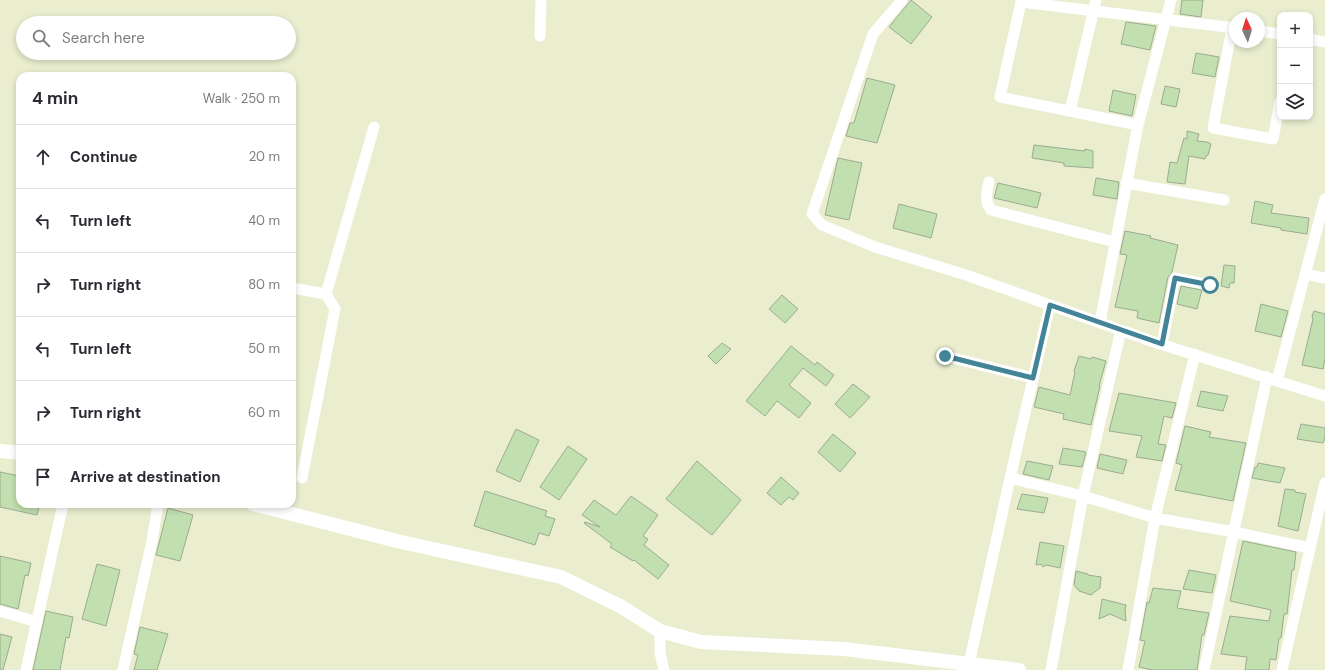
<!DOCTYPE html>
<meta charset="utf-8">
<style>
body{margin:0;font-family:"DM Sans",sans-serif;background:#f7f7f7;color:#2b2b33}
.controls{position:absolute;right:12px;top:12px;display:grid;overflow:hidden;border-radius:8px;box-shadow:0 2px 6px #0003}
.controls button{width:36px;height:36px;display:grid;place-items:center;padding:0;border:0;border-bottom:1px solid #e1e1e2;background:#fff;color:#2b2b33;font:20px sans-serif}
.compass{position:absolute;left:1229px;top:12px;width:36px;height:36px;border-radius:50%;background:#fff;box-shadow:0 2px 6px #0003;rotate:356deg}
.stop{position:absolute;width:12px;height:12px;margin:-9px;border:3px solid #448498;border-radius:50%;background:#fff}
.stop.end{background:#448498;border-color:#fff;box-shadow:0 1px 4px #0008}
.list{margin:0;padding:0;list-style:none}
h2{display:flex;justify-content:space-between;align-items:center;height:52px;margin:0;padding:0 16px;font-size:17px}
h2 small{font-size:13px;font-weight:400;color:#7c7c81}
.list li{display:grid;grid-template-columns:26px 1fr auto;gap:12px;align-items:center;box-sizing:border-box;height:64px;padding:0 16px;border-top:1px solid #e1e1e2}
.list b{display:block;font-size:15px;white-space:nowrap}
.list em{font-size:13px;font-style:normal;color:#7c7c81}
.icon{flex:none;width:22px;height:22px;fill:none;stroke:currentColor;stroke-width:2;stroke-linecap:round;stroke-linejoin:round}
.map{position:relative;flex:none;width:1325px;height:670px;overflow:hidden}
.search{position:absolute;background:#fff;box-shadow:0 2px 6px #0003;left:16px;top:16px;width:280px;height:44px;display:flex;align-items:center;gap:10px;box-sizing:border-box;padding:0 14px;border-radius:22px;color:#7c7c81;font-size:15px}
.panel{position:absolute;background:#fff;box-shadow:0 2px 6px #0003;left:16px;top:72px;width:280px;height:436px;border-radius:12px}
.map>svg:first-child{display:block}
</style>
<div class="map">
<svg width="1325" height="670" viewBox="0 0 1325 670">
<rect width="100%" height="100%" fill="#eaeecf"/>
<path fill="#c1dfaf" stroke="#9bab92" d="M911,0L932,17L911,44L889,27Z
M1182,0H1203L1201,17L1180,14Z
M1126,22L1156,26L1150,50L1121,44Z
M1196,53L1219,57L1215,77L1192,73Z
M867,78L895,85L877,143L846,136L850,123H854Z
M1165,86L1180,89L1176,107L1161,104Z
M1113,90L1136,95L1132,116L1109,111Z
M1187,131L1199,134L1197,141L1207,142L1211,144L1208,155L1206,156L1205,159L1189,156L1185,184L1167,182L1170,162L1177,163L1184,138L1187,139Z
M1034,145L1085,151V149L1093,151V168L1064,166V163L1032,158Z
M838,158L862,163L849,220L825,215Z
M1096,178L1119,182L1117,199L1093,195Z
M998,183L1041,193L1037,208L994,198Z
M1255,201L1273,205L1271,213L1309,218L1307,234L1281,230V228L1251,223Z
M899,204L937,214L931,238L893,228Z
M1125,231L1151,236L1150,238L1178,245L1172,272L1168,277L1159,323L1137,318L1138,311L1115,307L1127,255L1120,254Z
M1224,265L1235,266L1234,283H1230L1229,288L1221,286Z
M1181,286L1202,290L1197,309L1177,304Z
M782,295L798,309L785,323L769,309Z
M1261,304L1288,311L1281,337L1255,331Z
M1314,311L1325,314V359L1323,369L1302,365L1313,319L1312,316Z
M722,343L731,349L716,364L708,356Z
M791,346L815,365L817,362L834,375L826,386L803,368L789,385L811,403L799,418L777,401L765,416L746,401Z
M1079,356L1091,359L1092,357L1106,361L1099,386H1100L1091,425L1063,419L1064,414L1034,407L1039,387L1070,395L1075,372L1074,371Z
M853,384L870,397L850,418L835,404Z
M1201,391L1228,396L1223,411L1197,406Z
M1119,393L1176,403L1172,418L1164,416L1158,444L1166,445L1162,461L1136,457L1142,436L1109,431Z
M1301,424L1325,428V438L1323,443L1297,439Z
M1185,426L1211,432L1209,437L1246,443L1233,501L1175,490L1182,465L1176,463Z
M516,429L539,440L520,482L496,471Z
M833,434L856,453L840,472L818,452Z
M568,446L587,459L559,500L540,487Z
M1063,448L1086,452L1082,467L1059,464Z
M1100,454L1127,460L1123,474L1097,468Z
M697,461L741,500L712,535L666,499Z
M1027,461L1053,466L1049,480L1023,474Z
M1258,463L1285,468L1280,483L1252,478L1255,467H1257Z
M0,472L20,476V504H40L37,515L0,507Z
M781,477L799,493L793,500L789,497L781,505L767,493Z
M1285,489L1295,490V492L1306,494L1298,531L1278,526Z
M485,491L547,511L545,516L555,519L549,536L539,533L535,545L474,526Z
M1022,494L1048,498L1044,513L1017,509Z
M631,496L658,515L643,536L648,539L644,545L669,565L658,579L634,560L633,561L610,547L612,544L584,523L585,522L600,527L582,515L594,500L616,515Z
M168,508L193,515L180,561L156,555Z
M1243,541L1296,552L1294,570H1292L1287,614H1284L1281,638H1279L1276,660L1270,659L1269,670H1245L1247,657L1221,654L1230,616L1269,621L1271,610L1230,601Z
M1040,542L1064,546L1060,568L1046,565L1043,567L1041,564L1036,565Z
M0,556L31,563L28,576L25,575L18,609L0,604Z
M97,564L120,570L106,626L82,619Z
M1189,570L1216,575L1212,593L1183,589Z
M1076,571L1088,574V575L1101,577L1100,588L1091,595L1079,591L1074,585Z
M1153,588L1181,591L1177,608L1209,613L1204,635H1202L1197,670H1152L1139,667L1145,641L1140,640L1147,602L1149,603Z
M1102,599L1126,605L1125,610L1126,621L1110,614L1099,619Z
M46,611L73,617L69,638L66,637L60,670H33Z
M140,627L168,634L157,670H134L138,655L134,654Z
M0,634L12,637L3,670H0Z"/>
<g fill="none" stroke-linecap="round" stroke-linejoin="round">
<path stroke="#fff" stroke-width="11" d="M902,0L873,34L812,214L822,225L875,247L966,275L1157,343L1325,396
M1232,28L1213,128L1273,139L1280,102
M1259,31L1280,34
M540,36L541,0
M1310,39L1325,42
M1070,111L1096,0
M1138,125L1000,97L1021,2L1235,28
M989,182C987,192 984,201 991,210L1115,242
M1126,183L1224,200
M1306,274L1325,278
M292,288L326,294L374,127
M1100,322L1138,125L1171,0
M1162,344L1175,278L1210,285
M945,356L1033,378
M1277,381L1325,199
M302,478L335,309L326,294
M1010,478L1083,496L1155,518L1234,532L1310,548
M0,611L37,622
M660,631V653L664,670
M969,664L1010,478L1050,305
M26,670L63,504
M123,670L152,541L158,504
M1051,670L1083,496L1121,330
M1128,670L1155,518L1195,354
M1204,670L1267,377
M1282,670L1325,483"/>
<path stroke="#fff" stroke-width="14" d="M0,451L20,453
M253,504L397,541L561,577L620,606L660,631L701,642L844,649L1019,670"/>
</g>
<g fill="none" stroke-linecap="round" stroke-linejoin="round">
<path stroke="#448498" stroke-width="5" d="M945,356L1033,378L1050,305L1162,344L1175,278L1210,285"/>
</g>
</svg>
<div class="controls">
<button>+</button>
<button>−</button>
<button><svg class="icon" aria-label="layers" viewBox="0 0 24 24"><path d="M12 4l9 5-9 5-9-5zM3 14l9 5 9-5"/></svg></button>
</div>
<svg class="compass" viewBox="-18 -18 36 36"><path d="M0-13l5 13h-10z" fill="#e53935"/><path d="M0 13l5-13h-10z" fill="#7c7c81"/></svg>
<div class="stop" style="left:1210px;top:285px"></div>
<div class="stop end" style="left:945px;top:356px"></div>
<div class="search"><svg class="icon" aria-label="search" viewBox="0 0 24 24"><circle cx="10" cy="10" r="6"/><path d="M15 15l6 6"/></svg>Search here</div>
<section class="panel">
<h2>4 min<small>Walk · 250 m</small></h2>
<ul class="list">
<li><svg class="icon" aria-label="ahead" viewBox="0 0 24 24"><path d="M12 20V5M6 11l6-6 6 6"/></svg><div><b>Continue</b></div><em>20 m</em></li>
<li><svg class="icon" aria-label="left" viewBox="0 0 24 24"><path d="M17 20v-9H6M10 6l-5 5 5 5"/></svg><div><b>Turn left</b></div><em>40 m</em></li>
<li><svg class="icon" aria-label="right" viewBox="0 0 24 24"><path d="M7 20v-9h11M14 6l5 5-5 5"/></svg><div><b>Turn right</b></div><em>80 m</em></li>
<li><svg class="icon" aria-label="left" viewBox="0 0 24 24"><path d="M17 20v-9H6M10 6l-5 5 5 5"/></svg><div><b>Turn left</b></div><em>50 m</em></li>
<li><svg class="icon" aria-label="right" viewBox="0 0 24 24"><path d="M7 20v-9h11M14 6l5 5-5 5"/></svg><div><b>Turn right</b></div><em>60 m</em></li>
<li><svg class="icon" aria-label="arrive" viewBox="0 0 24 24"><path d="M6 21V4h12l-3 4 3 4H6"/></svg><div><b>Arrive at destination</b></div></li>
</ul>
</section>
</div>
